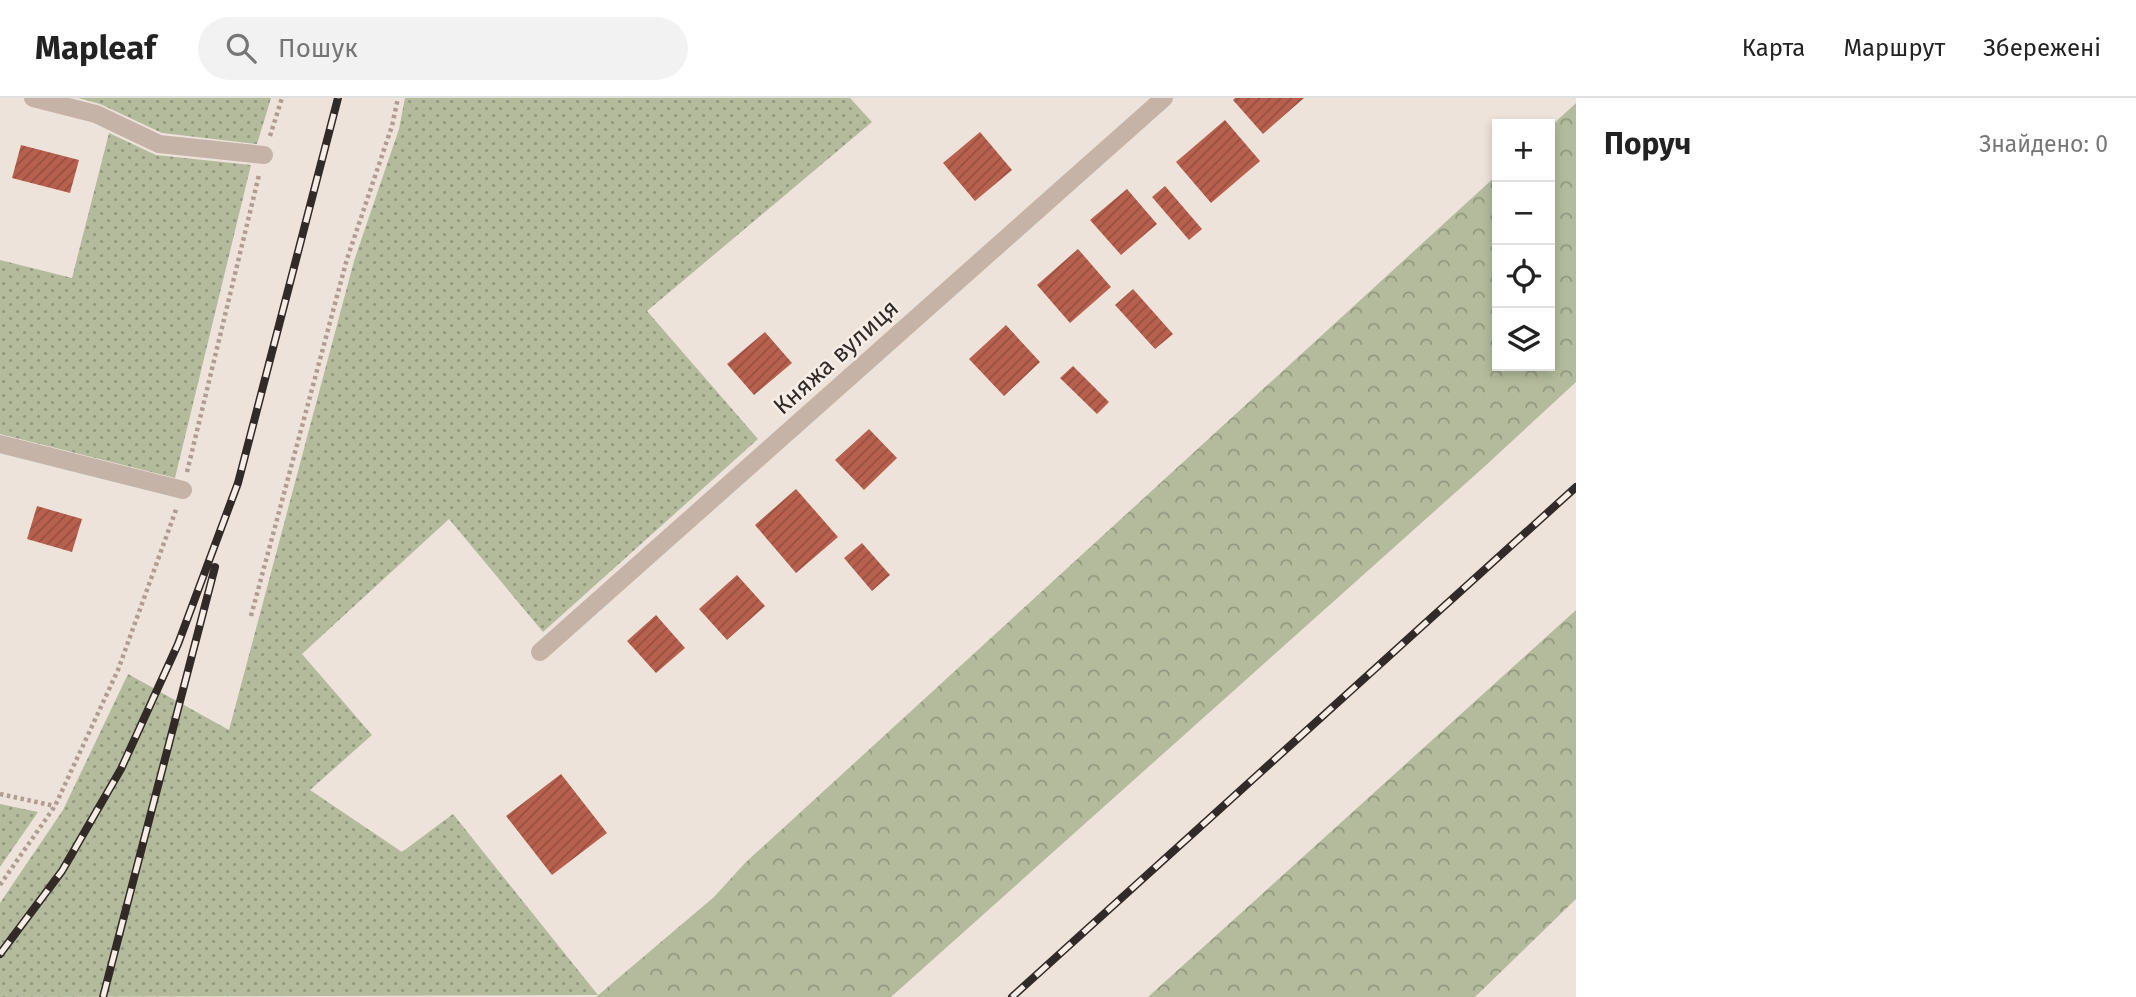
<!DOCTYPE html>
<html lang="uk">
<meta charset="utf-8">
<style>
body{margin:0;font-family:"Fira Sans",sans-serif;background:#f2f2f2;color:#222}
.controls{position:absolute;right:21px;top:21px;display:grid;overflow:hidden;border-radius:0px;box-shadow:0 4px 10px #0003}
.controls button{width:63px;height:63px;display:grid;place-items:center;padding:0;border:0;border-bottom:2px solid #e0e0e0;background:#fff;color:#222;font:35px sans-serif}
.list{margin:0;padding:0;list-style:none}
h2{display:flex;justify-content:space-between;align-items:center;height:91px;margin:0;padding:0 28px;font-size:30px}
h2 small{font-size:23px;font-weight:400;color:#767676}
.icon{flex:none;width:38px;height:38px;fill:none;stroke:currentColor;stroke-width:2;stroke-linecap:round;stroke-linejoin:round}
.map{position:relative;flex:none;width:1576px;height:899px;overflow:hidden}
header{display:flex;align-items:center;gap:42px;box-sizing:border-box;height:98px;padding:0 35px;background:#fff;border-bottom:2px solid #e0e0e0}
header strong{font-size:33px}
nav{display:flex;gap:38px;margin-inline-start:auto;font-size:24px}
.search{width:490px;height:63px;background:#f2f2f2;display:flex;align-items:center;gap:18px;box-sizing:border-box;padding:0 24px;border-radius:38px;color:#767676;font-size:26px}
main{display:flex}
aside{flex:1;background:#fff}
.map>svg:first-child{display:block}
</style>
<header>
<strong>Mapleaf</strong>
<div class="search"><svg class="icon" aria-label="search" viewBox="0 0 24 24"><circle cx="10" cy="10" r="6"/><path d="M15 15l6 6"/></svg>Пошук</div>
<nav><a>Карта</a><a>Маршрут</a><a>Збережені</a></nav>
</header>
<main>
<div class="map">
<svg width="1576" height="899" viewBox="0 0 1576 899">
<defs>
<pattern id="grass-dots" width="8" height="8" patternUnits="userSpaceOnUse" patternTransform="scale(1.75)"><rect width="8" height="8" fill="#b3bb9c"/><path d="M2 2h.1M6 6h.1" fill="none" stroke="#92987f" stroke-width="1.8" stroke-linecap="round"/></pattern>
<pattern id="forest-crowns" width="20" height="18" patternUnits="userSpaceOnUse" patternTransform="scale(1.75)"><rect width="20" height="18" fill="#b3bb9c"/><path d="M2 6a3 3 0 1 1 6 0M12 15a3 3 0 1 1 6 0" fill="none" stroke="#92987f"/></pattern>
<pattern id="building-hatch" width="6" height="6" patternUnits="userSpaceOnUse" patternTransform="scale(1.75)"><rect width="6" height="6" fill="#b8604e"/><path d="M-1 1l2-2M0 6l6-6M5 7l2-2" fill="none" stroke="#964f41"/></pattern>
</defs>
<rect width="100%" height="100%" fill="#eee3da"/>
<path fill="url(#grass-dots)" d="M78,0H271L257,46L162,35L100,6Z
M405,0H850L872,24L647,213L758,341L543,534L449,421L302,556L372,637L310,692L402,754L453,716L598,897L0,899V805L63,712L128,576L229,632L354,163L399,31Z
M109,35L156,57L251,67L175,380L0,336V162L72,180Z
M0,706L38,714L0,769Z"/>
<path fill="url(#forest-crowns)" d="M1576,5V284L1484,369L891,899H596L714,799L745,765L1497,77V268H1550V29Z
M1576,512V801L1475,899H1148Z"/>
<path fill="url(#building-hatch)" d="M1235,0H1304L1263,36L1233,2Z
M1225,22L1260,63L1211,105L1176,64Z
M980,34L1012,72L975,103L943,65Z
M21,47L79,62L70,95L12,80Z
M1165,88L1202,131L1189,142L1152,99Z
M1127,91L1157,126L1121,157L1090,122Z
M1078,151L1111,189L1070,225L1037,187Z
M1133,191L1173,236L1155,251L1115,207Z
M1006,227L1040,264L1004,298L969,261Z
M765,234L792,265L754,297L727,266Z
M1073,268L1109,304L1097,316L1060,280Z
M869,331L897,360L864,392L835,362Z
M796,391L838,439L796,475L755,427Z
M37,408L82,421L72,454L27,441Z
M862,445L890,477L872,493L844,460Z
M737,477L765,508L727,542L699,511Z
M656,517L685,550L656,575L627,543Z
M561,676L607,735L552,777L506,718Z"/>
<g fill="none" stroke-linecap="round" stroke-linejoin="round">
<path stroke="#b09d92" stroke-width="4.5" stroke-dasharray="3.5 3.5" stroke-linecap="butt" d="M270,38L282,0
M187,374L259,77
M251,518L347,161L392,28L398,0
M0,696L55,708
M0,787L55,708L118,572L177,409"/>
<path stroke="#c5b3a8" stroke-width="18" d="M33,0L96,16L159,46L264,57
M0,346L183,392
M540,554L1164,0"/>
<g stroke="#322a27" stroke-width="8">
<path id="rail" d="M0,856L62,773L121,671L178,546L238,385L338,0
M103,899L215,469
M1012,899L1576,389"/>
</g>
<use href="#rail" stroke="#f6eee6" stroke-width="5" stroke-dasharray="16" stroke-linecap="butt"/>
</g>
<g text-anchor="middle" stroke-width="5" stroke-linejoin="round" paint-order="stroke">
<g font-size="24" fill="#322a27" stroke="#f6eee6">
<text transform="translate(836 259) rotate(-42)" y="8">Княжа вулиця</text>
</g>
</g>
</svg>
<div class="controls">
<button>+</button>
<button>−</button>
<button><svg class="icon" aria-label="locate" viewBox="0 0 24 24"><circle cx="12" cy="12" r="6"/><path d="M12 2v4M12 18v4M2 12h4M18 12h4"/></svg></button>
<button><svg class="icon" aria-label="layers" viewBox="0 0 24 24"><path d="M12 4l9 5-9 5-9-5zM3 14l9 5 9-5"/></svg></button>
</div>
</div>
<aside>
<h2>Поруч<small>Знайдено: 0</small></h2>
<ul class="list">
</ul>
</aside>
</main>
